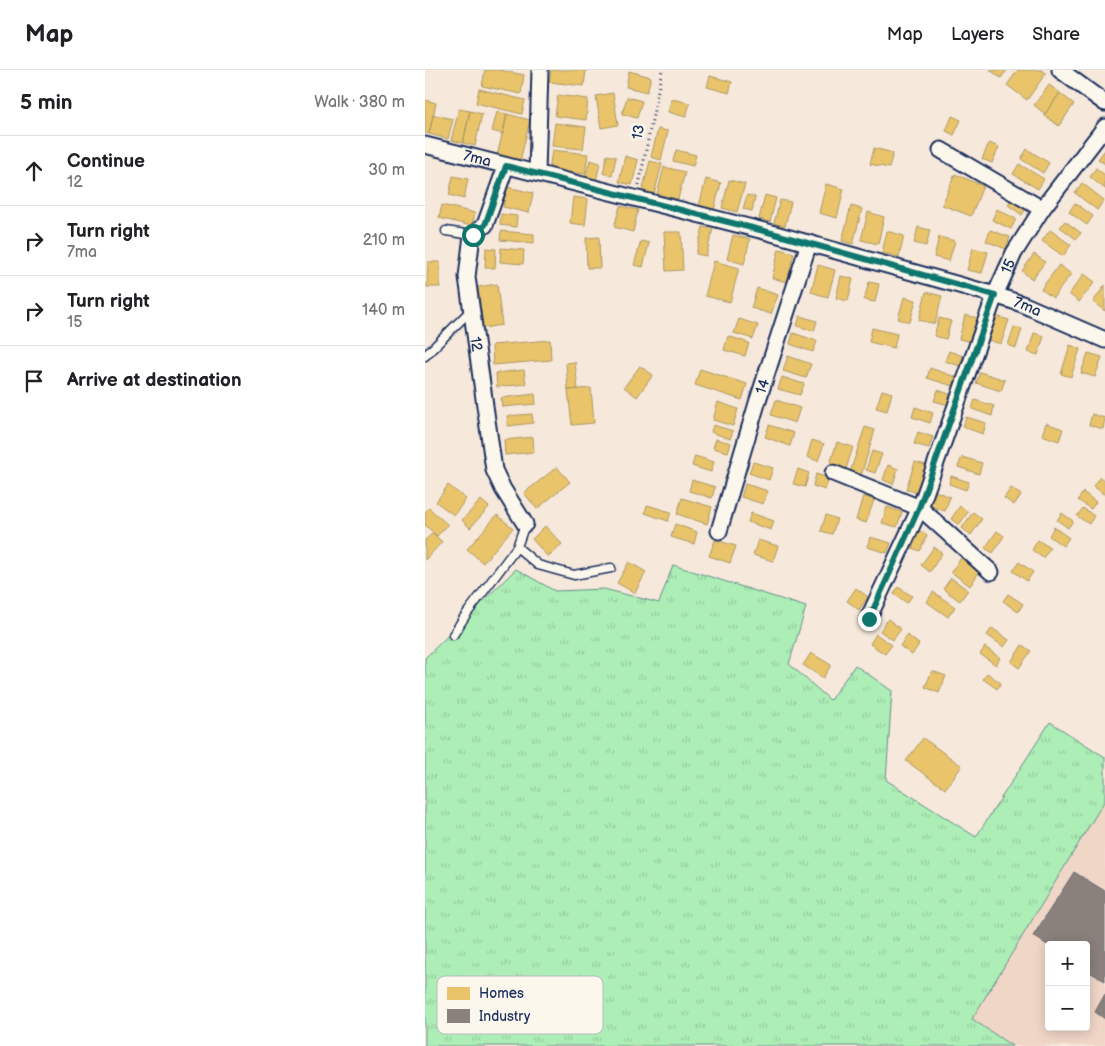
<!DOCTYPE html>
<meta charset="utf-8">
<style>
body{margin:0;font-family:"Balsamiq Sans",sans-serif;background:#f2f2f2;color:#202124}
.controls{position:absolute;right:15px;bottom:15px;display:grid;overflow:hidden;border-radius:5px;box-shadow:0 2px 12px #0003}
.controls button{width:45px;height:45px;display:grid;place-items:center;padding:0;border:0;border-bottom:1px solid #e0e0e0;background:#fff;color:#202124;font:25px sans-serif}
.stop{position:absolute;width:15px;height:15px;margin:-11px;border:4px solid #0f766e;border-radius:50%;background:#fff}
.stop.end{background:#0f766e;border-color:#fff;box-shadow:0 1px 5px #0008}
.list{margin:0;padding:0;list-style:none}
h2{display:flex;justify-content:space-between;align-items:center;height:65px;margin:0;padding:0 20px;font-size:21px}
h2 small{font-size:16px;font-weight:400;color:#757577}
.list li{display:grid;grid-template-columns:32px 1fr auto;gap:15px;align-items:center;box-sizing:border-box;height:70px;padding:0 20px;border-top:1px solid #e0e0e0}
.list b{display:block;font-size:19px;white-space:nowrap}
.list p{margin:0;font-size:16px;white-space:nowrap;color:#757577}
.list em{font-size:16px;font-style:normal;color:#757577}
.icon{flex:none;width:28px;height:28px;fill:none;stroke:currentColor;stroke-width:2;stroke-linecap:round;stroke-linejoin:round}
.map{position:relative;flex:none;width:680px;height:976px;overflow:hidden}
header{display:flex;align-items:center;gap:30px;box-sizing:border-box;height:70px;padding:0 25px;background:#fff;border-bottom:1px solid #e0e0e0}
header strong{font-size:24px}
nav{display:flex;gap:28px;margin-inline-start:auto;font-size:18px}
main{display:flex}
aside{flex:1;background:#fff}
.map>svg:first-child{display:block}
</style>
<header>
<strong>Map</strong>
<nav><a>Map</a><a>Layers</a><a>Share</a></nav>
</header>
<main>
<aside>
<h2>5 min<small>Walk · 380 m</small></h2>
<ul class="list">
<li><svg class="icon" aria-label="ahead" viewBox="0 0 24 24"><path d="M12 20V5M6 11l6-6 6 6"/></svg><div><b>Continue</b><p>12</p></div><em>30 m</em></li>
<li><svg class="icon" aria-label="right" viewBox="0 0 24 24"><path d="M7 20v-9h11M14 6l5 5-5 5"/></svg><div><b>Turn right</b><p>7ma</p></div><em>210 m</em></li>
<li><svg class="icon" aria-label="right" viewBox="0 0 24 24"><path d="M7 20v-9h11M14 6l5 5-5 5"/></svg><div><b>Turn right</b><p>15</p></div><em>140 m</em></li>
<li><svg class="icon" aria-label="arrive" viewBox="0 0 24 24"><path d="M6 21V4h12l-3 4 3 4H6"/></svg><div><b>Arrive at destination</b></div></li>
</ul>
</aside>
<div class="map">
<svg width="680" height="976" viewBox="0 0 680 976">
<defs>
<pattern id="grass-tufts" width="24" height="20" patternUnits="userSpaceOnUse" patternTransform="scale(1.25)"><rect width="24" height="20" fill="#adeeb6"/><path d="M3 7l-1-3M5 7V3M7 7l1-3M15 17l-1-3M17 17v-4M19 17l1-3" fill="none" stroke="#94cc9f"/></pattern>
</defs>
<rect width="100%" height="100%" fill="#f6e8db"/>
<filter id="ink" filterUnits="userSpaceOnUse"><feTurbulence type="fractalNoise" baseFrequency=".02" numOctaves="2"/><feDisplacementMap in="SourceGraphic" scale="10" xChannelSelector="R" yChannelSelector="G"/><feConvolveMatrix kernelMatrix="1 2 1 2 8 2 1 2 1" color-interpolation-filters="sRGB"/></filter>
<g filter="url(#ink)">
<path fill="#f0d6c7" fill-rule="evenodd" d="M680,730V976H587L547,949ZM624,875H661V957H624Z"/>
<path fill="url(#grass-tufts)" stroke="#648e8a" d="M248,495L381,537L364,594L405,630L430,595L467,621L461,710L551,767L625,652L680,687V730L547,949L587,976H0V588L91,499L130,521L179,519L234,533Z"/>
<path fill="#e9c46a" stroke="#ab9766" d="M60,0H74L99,5L96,24L57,16Z
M126,0H161L159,16L124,12Z
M565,0H582L576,8Z
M593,0H616L621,3L602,30L582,15Z
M204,1L226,7L222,22L201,17Z
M285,6L307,12L304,23L282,17Z
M624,15L635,23L620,44L609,35Z
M54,19L100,30L97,44L51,33Z
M188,23L193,55L176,58L171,26Z
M635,23L649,34L634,56L619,45Z
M133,25L163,29L161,50L130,46Z
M202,27L217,31L212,48L197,44Z
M247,29L265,33L261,47L243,42Z
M0,30L11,33L4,64L0,63Z
M34,39L45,41L38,73L26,70Z
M45,41L57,44L50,76L38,73Z
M72,42L82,44L78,64L67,61Z
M82,44L105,50L95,91L72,86Z
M8,45L28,49L23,69L4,64Z
M527,46L536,50L529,65L521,61Z
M130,53L161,57L158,79L127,76Z
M233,59L243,61L236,90L226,87Z
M564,73L574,77L567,93L557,89Z
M449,78L468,83L464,98L445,94Z
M602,79L624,93L618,103L596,89Z
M127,80L163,84L160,104L124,100Z
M251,80L271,85L268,96L248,91Z
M680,80V94L673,89Z
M182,85L191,87L187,106L178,103Z
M200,86L213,90L207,115L194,112Z
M165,90L175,93L171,111L160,108Z
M225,91L237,94L229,125L217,122Z
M594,94L619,109L613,119L588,104Z
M239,97L260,102L253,129L232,124Z
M671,98L680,105V119L665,107Z
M530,104L558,116L546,146L517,135Z
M28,106L43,109L39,129L24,125Z
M281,109L296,113L289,140L274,136Z
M304,110L320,114L312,142L297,138Z
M657,113L679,130L672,140L650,123Z
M401,114L419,119L412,148L394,143Z
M82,117L108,123L104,143L78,137Z
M322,125L330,127L327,141L318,139Z
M340,125L351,128L345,152L334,149Z
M148,127L163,129L160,155L145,153Z
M586,129L601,138L597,145L583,135Z
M355,130L366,132L360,156L349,153Z
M650,133L668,146L662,155L644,142Z
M17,135L50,143L47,156L14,148Z
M195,136L213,140L208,162L189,157Z
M426,136L437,139L428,174L417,171Z
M572,139L591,149L586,159L567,150Z
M443,142L459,147L453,174L436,170Z
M76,144L92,146L91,157L75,155Z
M640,151L656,163L651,169L635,157Z
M278,157L288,159L281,186L271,184Z
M493,157L505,160L501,176L489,173Z
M565,160L585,167L581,179L561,171Z
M625,160L646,175L638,186L617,171Z
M76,161L109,164V173L75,170Z
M462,161L479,166L474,187L457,183Z
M239,162H256L258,200L241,201Z
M308,165L325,169L319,194L302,189Z
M174,167L175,198H162L161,168Z
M514,167L530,171L524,191L509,187Z
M216,171L224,173L218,197L209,195Z
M61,178L71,179L70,198H60Z
M76,178L99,180L98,194L75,192Z
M548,178L563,182L557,203L542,200Z
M354,179L369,183L362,212L347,208Z
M609,184L620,192L607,209L597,201Z
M289,191L314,198L305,232L280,226Z
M3,192H15V217H2Z
M393,195L410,200L403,227L386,222Z
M634,195L646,204L628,228L616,219Z
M659,204L670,212L654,232L644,224Z
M416,206L428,209L423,231L411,228Z
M444,212L454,214L450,232L439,230Z
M72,214L77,255L58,258L53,217Z
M680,215V241L668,232Z
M332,218L353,225L346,244L326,238Z
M501,222L517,226L510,254L494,250Z
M479,227L491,230L485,252L473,249Z
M540,245L553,248L547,272L534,269Z
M375,246L392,251L389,261L372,256Z
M571,246L584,250L576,274L563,270Z
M514,248L526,251L521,269L509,266Z
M314,249L333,255L328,269L309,263Z
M589,257L597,259L591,278L583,275Z
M447,258L472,264L469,278L444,272Z
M368,263L392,271L388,282L365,274Z
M609,263L619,266L613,285L603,282Z
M303,266L324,273L320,286L299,280Z
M125,270L126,290L68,295L67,275Z
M645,275L655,279L646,307L636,304Z
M524,281L538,286L535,296L520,291Z
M663,283L677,287L670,307L656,303Z
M363,286L386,294L381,308L358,301Z
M150,292L153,319L143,320L141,293Z
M215,296L228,305L212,327L199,317Z
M505,298L531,307L528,316L502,308Z
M275,299L322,314L317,330L270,315Z
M99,300L101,314L72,317L71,303Z
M555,302L580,310L576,321L551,313Z
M357,307L379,314L375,325L353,319Z
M166,318L169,353L147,355L143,320Z
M457,320L467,323L462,341L451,338Z
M513,320L527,325L524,335L509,331Z
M110,324L111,334L77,337L76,328Z
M351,330L375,338L370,353L346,345Z
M550,330L569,336L567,346L547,339Z
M293,332L313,339L308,356L288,350Z
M490,337L508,343L505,353L487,347Z
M107,344L108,353L83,356L82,346Z
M667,344L680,348L678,359L664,355Z
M541,347L561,353L558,364L538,357Z
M621,353L638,359L634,371L617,365Z
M288,355L308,361L305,369L286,362Z
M344,355L369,363L365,376L340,367Z
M440,357L450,360L435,409L424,405Z
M493,362L508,367L504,378L489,374Z
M108,367L109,382L80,385L79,370Z
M291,369L306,373L303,382L288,378Z
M387,370L399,374L393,391L382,387Z
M412,372L428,377L421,399L405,394Z
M447,381L457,384L450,403L441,400Z
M270,386L289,392L286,402L267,396Z
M537,387L557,393L554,404L533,397Z
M328,392L348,398L344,410L324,403Z
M490,392L501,395L492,423L481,419Z
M463,395L473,399L468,414L458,410Z
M132,397L145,412L112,439L99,423Z
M373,399L384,403L380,417L368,414Z
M391,404L404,408L400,420L388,416Z
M526,406L544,412L541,420L524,414Z
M675,407L680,411V425L668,416Z
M267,410L290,417L287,428L264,421Z
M320,414L343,421L338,434L316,427Z
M23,415L41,429L29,445L11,432Z
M586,418L596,425L589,435L579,428Z
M510,421L525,427L520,441L505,436Z
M658,422L671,432L666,439L653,430Z
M438,426L449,430L441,453L431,450Z
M257,428L287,437L282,454L252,444Z
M56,430L64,437L45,458L37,450Z
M222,435L246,442L243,451L220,443Z
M535,436L543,442L534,455L526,449Z
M462,437L477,442L472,457L457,453Z
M4,438L23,455L12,466L0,455V442Z
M658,438L669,446L664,454L652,446Z
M548,442L557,449L546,465L537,458Z
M326,443L349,451L346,460L323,452Z
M637,443L648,451L643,458L632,450Z
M72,445L88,458L58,493L42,479Z
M401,445L412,449L407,464L396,461Z
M250,454L272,462L269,474L246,467Z
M120,456L137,474L123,487L107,469Z
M629,457L644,468L638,476L624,466Z
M495,461L502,465L495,481L487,478Z
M572,461L579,466L568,483L560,478Z
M8,463L17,472L0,490V470Z
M445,467L466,473L462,483L442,477Z
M290,470L311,476L305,493L284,486Z
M333,470L353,476L348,491L328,485Z
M613,470L625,478L618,488L607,480Z
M509,477L517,483L505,502L496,495Z
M536,488L555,501L545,516L526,502Z
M204,492L221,502L210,523L192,513Z
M594,492L608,502L602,511L588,501Z
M526,508L543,520L535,531L518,519Z
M473,517L487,526L482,533L469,524Z
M431,518L443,527L434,540L422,531Z
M508,522L530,537L523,547L502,532Z
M583,524L598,534L593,542L578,531Z
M463,549L476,559L468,570L455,561Z
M567,558L584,570L579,577L562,565Z
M451,564L467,575L460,584L445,574Z
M482,565L494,574L487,585L475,576Z
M597,575L606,581L594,598L586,592Z
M560,577L575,588L571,595L555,584Z
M386,583L406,595L398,608L378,595Z
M507,601L521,606L514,623L500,617Z
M562,603L576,613L572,619L558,609Z
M498,668L537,696L520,719L481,691Z"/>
<path fill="#8a817c" stroke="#696873" d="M649,802L680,821V911L661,900V875L624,876L608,866Z
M680,924V949L670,942Z"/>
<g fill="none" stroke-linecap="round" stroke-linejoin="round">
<g stroke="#1b2f5e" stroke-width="11">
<path id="service" d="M21,161L47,165
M0,286L46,240
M100,454L92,477L113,495L149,505L186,498
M28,565L40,546L92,477"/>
</g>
<g stroke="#1b2f5e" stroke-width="19">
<g id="minor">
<path d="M635,0L680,33"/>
<path id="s1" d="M0,75L343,162L570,225L597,234L680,270"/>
<path d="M516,80L617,139"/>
<path id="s2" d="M81,96L60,155L47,165L42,207L69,400L78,419L100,454"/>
<path d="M112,103L115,0"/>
<path d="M408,403L495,438L566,502"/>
<path id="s3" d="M294,461L333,330L384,173"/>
<path id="s4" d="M443,549L495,438L570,225L589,183L617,139L680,57"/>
</g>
</g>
<path stroke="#1b2f5e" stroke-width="3" stroke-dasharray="1 4" stroke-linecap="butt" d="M214,115L237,0"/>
<use href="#service" stroke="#fbf7ec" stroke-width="8"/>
<use href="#minor" stroke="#fbf7ec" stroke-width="15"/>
</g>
</g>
<g fill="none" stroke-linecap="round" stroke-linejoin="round" filter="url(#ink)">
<path stroke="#0f766e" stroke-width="6" d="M48,165L60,155L81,96L343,162L570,225L494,438L444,549"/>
</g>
<g text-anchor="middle" stroke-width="5" stroke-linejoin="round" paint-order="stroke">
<g font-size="15" fill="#1b2f5e" stroke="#fbf7ec">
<text transform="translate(213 62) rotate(-79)" y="5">13</text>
<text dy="5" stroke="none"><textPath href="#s1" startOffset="54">7ma</textPath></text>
<text dy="5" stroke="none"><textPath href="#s4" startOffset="380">15</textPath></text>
<text dy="5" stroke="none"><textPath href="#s1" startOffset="624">7ma</textPath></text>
<text dy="5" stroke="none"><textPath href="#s2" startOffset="189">12</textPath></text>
<text dy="5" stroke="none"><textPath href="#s3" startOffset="151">14</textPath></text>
</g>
</g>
<rect x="12" y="906" width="166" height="58" rx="8" fill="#fbf7ec" stroke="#b8bbc1" stroke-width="1"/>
<rect x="22" y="917" width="23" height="13" fill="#e9c46a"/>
<rect x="22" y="939" width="23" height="14" fill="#8a817c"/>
<g font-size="14" fill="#1b2f5e">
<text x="54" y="928">Homes</text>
<text x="54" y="951">Industry</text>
</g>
</svg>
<div class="controls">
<button>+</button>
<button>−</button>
</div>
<div class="stop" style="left:48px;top:165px"></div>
<div class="stop end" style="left:444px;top:549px"></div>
</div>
</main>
